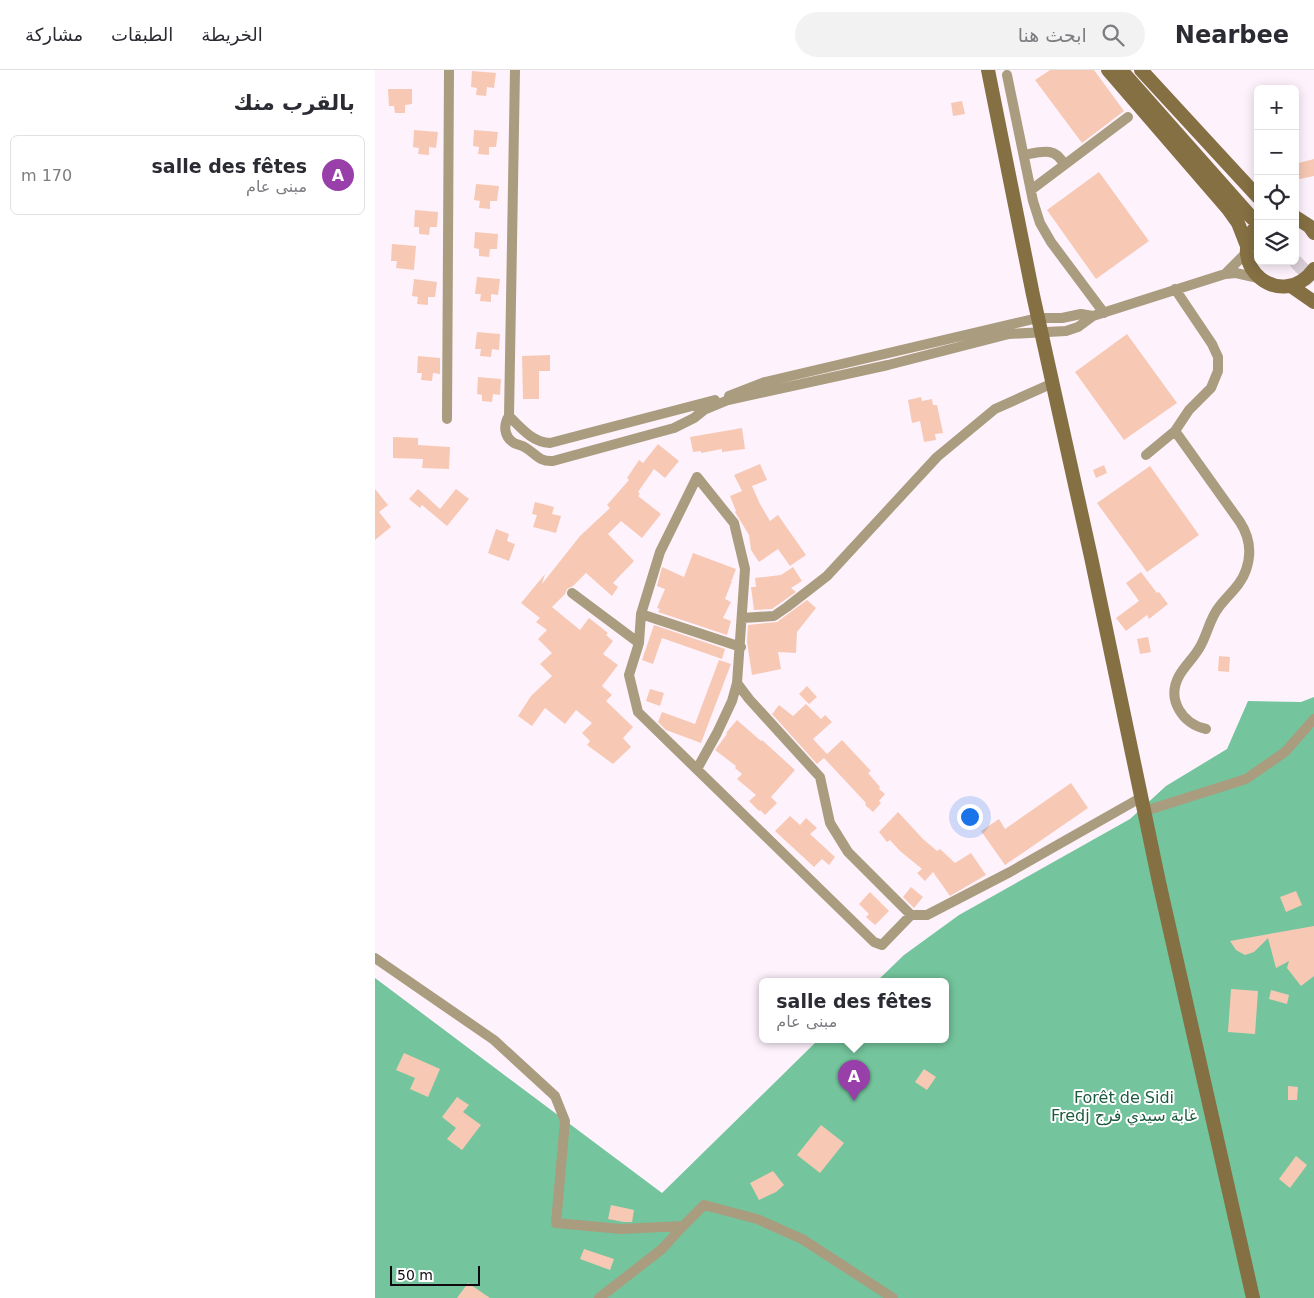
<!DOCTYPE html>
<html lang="ar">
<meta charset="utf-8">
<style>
body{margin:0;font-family:"DejaVu Sans",Vazirmatn,sans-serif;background:#f2f2f3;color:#2b2b33;direction:rtl}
.controls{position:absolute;right:15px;top:15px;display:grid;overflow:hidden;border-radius:8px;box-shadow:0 2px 12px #0003}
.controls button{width:45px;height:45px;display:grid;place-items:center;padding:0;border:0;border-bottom:1px solid #e1e1e2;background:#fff;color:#2b2b33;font:25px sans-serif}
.scale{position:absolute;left:15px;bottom:12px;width:90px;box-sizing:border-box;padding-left:5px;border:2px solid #100a10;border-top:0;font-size:14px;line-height:18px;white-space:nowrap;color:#100a10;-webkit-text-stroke:4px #fff;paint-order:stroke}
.you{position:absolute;left:594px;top:746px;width:18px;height:18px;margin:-12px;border:4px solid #fff;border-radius:50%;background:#1a73e8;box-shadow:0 0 0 8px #1a73e833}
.badge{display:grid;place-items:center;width:32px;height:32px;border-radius:50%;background:#993faa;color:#fff;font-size:16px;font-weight:700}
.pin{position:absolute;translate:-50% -41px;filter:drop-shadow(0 1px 2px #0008)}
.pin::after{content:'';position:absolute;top:26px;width:18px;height:15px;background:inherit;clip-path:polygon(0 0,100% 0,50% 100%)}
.popup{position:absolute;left:384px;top:908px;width:190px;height:65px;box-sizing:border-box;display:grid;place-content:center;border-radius:8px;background:#fff;filter:drop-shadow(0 1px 4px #0005);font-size:16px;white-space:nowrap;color:#7c7c81}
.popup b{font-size:19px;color:#2b2b33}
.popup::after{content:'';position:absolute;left:50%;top:100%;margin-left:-10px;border:10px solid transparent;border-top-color:#fff}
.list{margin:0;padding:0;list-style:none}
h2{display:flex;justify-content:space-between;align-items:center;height:65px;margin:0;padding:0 20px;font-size:21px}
h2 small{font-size:16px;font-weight:400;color:#7c7c81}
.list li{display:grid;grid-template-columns:32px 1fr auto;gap:15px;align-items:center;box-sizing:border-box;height:80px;margin:0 10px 10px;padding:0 10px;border:1px solid #e1e1e2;border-radius:8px}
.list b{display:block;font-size:19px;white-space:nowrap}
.list p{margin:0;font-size:16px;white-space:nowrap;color:#7c7c81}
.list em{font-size:16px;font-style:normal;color:#7c7c81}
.icon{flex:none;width:28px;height:28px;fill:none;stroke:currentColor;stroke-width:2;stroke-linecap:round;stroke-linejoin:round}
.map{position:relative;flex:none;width:939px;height:1228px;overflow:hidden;direction:ltr}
header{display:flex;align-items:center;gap:30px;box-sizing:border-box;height:70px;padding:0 25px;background:#fff;border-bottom:1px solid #e1e1e2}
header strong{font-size:24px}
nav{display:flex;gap:28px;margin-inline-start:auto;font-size:18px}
.search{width:350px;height:45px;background:#f2f2f3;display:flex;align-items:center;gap:12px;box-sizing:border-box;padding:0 18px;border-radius:28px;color:#7c7c81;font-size:19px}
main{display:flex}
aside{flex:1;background:#fff}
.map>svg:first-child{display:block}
</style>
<header>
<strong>Nearbee</strong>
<div class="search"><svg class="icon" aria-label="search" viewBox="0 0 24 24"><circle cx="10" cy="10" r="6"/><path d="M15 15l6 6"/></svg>ابحث هنا</div>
<nav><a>الخريطة</a><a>الطبقات</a><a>مشاركة</a></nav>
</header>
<main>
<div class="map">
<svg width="939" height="1228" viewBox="0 0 939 1228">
<rect width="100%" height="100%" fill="#fef2fd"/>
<path fill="#74c59d" d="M939,627V1228H0V908L287,1123L443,970H570V912H501L529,885L584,845L755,749L791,716L852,679L873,631L926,632Z"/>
<path fill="#f7c9b4" d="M675,0H719L749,41L707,73L660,10Z
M97,1L121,3L119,18L112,17L111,26L101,25L102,18L96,17Z
M13,19H37V34L30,35V43H20L19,36H14Z
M587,31L590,44L578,46L576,33Z
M39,60L63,62L61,78L54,77V85L43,84L44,78L38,77Z
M99,60L123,62L121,77H114V85L103,84L104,77L98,76Z
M939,89V106L920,110V94Z
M724,102L774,171L721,209L672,140Z
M101,114L124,116L122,131H115V139L104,138L105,131L99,130Z
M40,140L63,142L62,157H55L54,165L44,164V157H39Z
M100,162L123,164L122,179H115L114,187L104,186V179L99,178Z
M17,174L41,176L39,200L21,198L22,191H16Z
M102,207L125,209L123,225L116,224V232L105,231L106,224H100Z
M39,209L62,212L60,227H53V235L42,234L43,227L37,226Z
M102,262L125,264L124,280L117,279L116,287L105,286L106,279H100Z
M752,264L802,333L749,370L700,302Z
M175,285V301H164V329H148L147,286Z
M43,286L65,288V304L58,303L57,311L46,310L47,303H42Z
M103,307L126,309L125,325L118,324L117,332L107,331V325L102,324Z
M546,327L547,331L557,329L558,335H562L568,363L560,364L561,370L549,372L545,351L537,353L533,330Z
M367,358L370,379L347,382V379L326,383V381L318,382L315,367Z
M18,367L43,368V375L75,377L74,399L47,398L48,389L18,388Z
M283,374L304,391L290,408L279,399L263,422L265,424L263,426L286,444L267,468L246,451L233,464L259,491L238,513L243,517L237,526L211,503L198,516L192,519L190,524L177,537L205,560L214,548L233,563L231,565L238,571L228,584L243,595L227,616L237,625L231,631L258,657L248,668L256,677L238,694L212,675L215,671L207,663L217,653L201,640L190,654L170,638L157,656L143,646L156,626L177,606L165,594L177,583L163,569L172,560L161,552L165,548L146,533L170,504L167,514L205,466L235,438L232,435L254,410L252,408L264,390L268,393Z
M385,394L392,410L377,416L385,434L395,451L403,445L431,485L415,496L403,479L384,492L376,480L374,465L360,442L361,441L355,426L367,421L359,405Z
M729,395L732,403L721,408L718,400Z
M775,396L824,465L772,502L722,433Z
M0,419L13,435L4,442L16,457L0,470Z
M43,419L65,439L81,419L94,429L72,456L47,435L45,438L34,429Z
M160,432L179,437L177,444L186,446L181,463L158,457L162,445L157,444Z
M121,459L134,464L132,471L140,474L134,491L113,483Z
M318,483L361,499L357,510L355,511H357L350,529L356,532L348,548L356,551L352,565L283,542L285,539L282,538L290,519L282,516L287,497L309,507Z
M418,497L427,511L416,518L421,522L397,539L379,540L376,517H381L380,508L406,505Z
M766,502L782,523L784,522L793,534L774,549L772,545L751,561L741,548L764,531L751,513Z
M432,530L441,538L422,562L421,583L403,582L406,599L377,605L372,572L373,555L402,552Z
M279,555L350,579L347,589L287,568L278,594L267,590Z
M773,567L776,582L765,584L762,569Z
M844,586L855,587L854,602L843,601Z
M344,590L356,594L326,673L291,660L283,652L287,642L320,654Z
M432,616L442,627L434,634L424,624Z
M275,619L289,623L285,636L271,631Z
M431,634L446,649L450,645L457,652L438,669L452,684L467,670L496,701L493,703L505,717L504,719L510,724L504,731L506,733L498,742L490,735L491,733L449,688L442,694L397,644L404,635L418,646Z
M362,650L386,671L387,670L420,700L396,727L402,733L390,745L385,740L384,741L374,731L381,725L362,709L367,704L360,698L361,696L340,680L352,664L351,663Z
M696,713L713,738L630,795L606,761L624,749L630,759Z
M523,742L548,769L562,781L565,779L580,793L596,783L611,805L575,826L558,802L550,811L542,803L547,799L525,781L515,770L512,772L504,762Z
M415,746L425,755L431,748L442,758L435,764L460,787L454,795L447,789L439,797L400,761Z
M536,817L548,827L539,838L528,827Z
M921,821L927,835L911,842L905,827Z
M495,822L514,841L500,855L491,847L494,844L484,834Z
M939,856V906L926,916L912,898L914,891L901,898L893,868L879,882L870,885L861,880L855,871Z
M856,919L883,921L880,964L853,962Z
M896,920L914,925L912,934L894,929Z
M29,983L65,999L53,1027L35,1019L40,1008L21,1000Z
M549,999L561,1007L552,1020L540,1012Z
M913,1016L923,1017L922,1030H913Z
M82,1027L94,1035L88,1042L106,1055L87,1080L72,1069L81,1058L67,1047Z
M446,1055L469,1073L445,1103L422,1085Z
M921,1086L932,1095L915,1118L904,1109Z
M398,1101L409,1115L401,1122L384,1130L375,1113Z
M236,1135L259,1140L257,1152H249L233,1149Z
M209,1179L239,1189L235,1200L205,1189Z
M93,1213L115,1228H82Z"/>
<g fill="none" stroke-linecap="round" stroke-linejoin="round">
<path stroke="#dacfd9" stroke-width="14" stroke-dasharray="14 7" stroke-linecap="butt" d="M920,191L939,211"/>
<path stroke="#aa9c7e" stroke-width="10" d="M140,0L134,346C128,355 129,367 139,373C143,375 147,375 151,378C161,384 164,392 178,391L299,358L319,348L329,340L353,330L513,295L634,264L691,261L703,257L718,246
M632,5L658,131L665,153L676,172L729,243
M649,85C665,82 681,76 689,95
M656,120L753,47
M850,204L872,182
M354,326L390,312L663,248H687L706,244L718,246L850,204L861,203L883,208
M134,346C146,358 157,372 175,373L340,330
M72,349L74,0
M800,361L865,452C874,466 877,483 871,500C866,515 854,524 844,537C835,548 833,562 826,575C820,587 810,595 804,606C791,630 808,654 831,659
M771,385L800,361L814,340L836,318L843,301V287L837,274L800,219
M197,523L264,573
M266,544L366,577
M367,548L399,546L412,537L452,506L562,387L620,339L678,313
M362,613L374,629L445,707L455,753L473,782L536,845
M322,699L342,663L357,631L362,613L370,499L359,453L322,407L285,482L266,544L264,573L254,605L263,642L499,872L507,875L536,845H552L635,802L767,727
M770,741L871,709L910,682L939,649
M0,888L119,970L180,1026L190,1051L181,1153L246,1159L308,1156L329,1135L382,1149L427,1169L518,1228
M224,1228L287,1179L308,1156"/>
<path stroke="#857043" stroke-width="14" d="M613,0L658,225L716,487L784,812L878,1228
M733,0L853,139L863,153L872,176
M746,0L877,148
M766,0L883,127
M920,147L934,156L939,163
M883,154C847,195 907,243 939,199
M916,216L939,232"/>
</g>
<g text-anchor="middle" stroke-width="4" stroke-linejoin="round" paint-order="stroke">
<g font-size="16" fill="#1d5b40" stroke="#fff">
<text x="749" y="1033">Forêt de Sidi<tspan x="749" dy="18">Fredj غابة سيدي فرج</tspan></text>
</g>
</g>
</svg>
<div class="controls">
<button>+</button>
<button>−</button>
<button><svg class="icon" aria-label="locate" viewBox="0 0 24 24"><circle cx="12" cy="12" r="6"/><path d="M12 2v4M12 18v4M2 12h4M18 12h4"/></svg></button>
<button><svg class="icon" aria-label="layers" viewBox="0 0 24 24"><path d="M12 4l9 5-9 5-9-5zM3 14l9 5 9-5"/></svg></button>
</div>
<div class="scale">50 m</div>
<div class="you"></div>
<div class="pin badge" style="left:479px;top:1031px">A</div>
<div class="popup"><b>salle des fêtes</b>مبنى عام</div>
</div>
<aside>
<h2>بالقرب منك<small></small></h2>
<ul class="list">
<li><span class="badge">A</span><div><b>salle des fêtes</b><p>مبنى عام</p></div><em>170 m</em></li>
</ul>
</aside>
</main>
